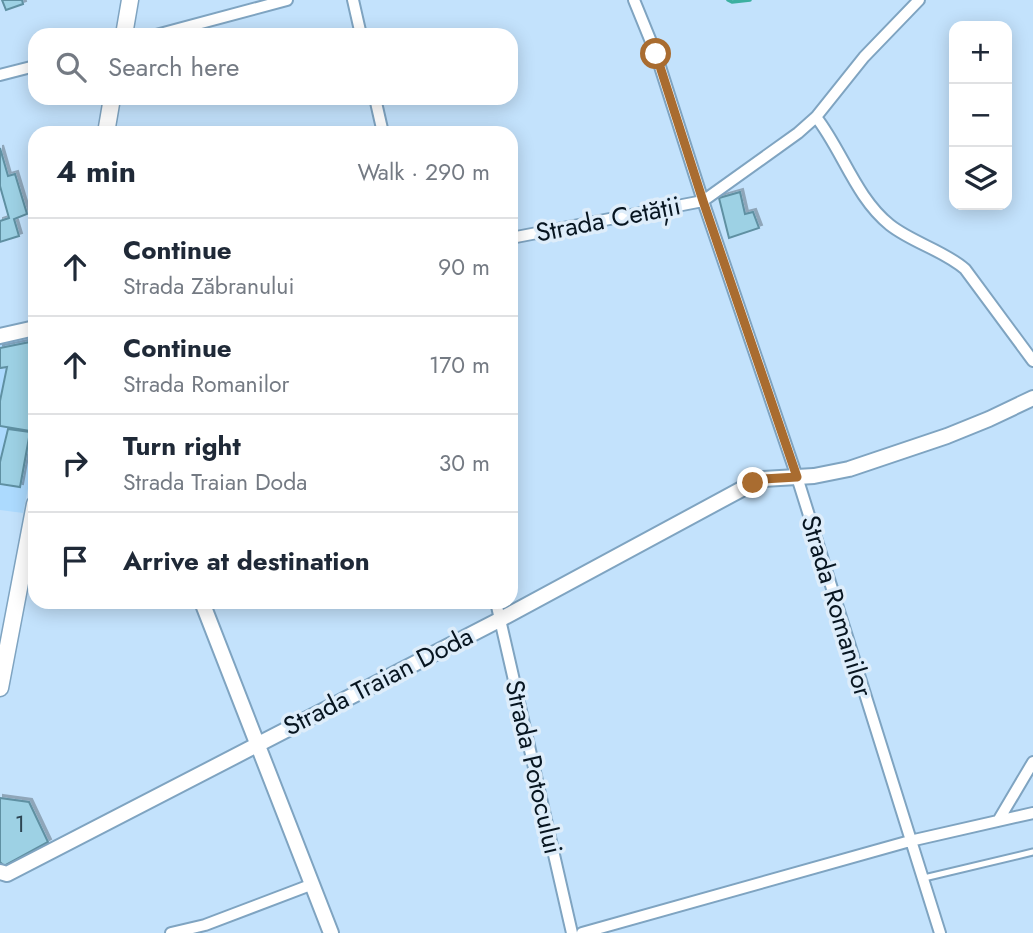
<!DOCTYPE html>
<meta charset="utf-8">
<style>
body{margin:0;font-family:Jost,sans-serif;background:#f2f2f3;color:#1f2937}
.controls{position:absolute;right:21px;top:21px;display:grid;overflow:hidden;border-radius:14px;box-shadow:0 4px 18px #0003}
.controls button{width:63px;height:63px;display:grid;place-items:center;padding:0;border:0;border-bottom:2px solid #e0e1e3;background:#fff;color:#1f2937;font:35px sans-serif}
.stop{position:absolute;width:21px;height:21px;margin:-16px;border:5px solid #a96c30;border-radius:50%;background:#fff}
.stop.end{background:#a96c30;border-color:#fff;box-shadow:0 2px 7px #0008}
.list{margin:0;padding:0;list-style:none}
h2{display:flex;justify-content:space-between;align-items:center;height:91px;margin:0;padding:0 28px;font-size:30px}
h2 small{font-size:23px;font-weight:400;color:#747a83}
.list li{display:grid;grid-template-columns:46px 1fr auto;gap:21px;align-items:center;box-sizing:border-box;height:98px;padding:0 28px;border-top:2px solid #e0e1e3}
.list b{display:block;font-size:26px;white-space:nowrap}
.list p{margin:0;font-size:23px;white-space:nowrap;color:#747a83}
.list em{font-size:23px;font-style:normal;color:#747a83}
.icon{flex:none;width:38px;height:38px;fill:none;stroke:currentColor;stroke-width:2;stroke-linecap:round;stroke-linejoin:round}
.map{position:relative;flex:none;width:1033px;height:933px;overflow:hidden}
.search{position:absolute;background:#fff;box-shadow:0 4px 18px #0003;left:28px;top:28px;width:490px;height:77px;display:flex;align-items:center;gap:18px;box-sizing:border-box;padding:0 24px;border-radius:21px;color:#747a83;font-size:26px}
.panel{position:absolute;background:#fff;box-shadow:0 4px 18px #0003;left:28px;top:126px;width:490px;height:483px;border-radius:21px}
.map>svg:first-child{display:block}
</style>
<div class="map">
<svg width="1033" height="933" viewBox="0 0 1033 933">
<defs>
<filter id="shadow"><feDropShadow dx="3" dy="-3" stdDeviation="0" flood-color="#0004"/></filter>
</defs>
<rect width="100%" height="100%" fill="#c3e2fc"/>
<path fill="#acdafe" d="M35,337V454L23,513L0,510V344Z"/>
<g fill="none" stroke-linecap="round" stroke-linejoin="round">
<path stroke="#3cb0a0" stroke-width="3.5" d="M728,0L732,2L750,0"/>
</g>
<path fill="#9dd1e4" stroke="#5f90a2" stroke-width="2" filter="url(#shadow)" d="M2,0H22L23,4L6,10Z
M0,148L8,176L15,174L27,214L14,219L19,236L0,242V221L9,218L0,186Z
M740,192L745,214L753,212L759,228L729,238L719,198Z
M35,341V402L30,431L0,426V401L7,367L0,368V348Z
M8,429L30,432L20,487L0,484V462Z
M0,798L29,802L48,842L4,866L0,862Z"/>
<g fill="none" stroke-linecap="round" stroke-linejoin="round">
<g stroke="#7fa4c1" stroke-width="9">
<path id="lane" d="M924,878L1033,852"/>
</g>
<g stroke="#7fa4c1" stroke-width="14">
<path id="street" d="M353,0L361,35
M634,0L656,54L703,201L797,477L940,933
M156,35L287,0
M0,75L35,66
M375,98L383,133
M816,117C842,150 856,198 890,225C913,243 943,250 965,269L1033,361
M511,238L703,201L798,133L816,117L864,57L919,0
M496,602L572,933
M998,821L1033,762
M171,933L205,925L313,884
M582,933L910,841L1033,813"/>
</g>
<g stroke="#7fa4c1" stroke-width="18">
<path id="secondary" d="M0,336L35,328
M202,602L331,933
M0,872L7,874L501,619L753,483L763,479L814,476L849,469L947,436L989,419L1033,398"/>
</g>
<g stroke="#7fa4c1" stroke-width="19">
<path id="primary" d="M124,35L130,0
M106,133L112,98
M0,688L35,504"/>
</g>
<use href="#lane" stroke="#fff" stroke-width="5"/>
<use href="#street" stroke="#fff" stroke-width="10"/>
<use href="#secondary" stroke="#fff" stroke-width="14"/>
<use href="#primary" stroke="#fff" stroke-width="16"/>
</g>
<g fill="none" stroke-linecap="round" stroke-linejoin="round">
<path stroke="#a96c30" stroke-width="9" d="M656,54L703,201L797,477L763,479L753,483"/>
</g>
<g text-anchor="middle" stroke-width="7" stroke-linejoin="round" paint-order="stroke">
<g font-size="23" fill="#2c4451">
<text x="20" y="832">1</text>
</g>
<g font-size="26" fill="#071520" stroke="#deedfa">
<text transform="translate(608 219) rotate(-11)" y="9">Strada Cetății</text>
<text transform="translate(837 606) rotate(73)" y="9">Strada Romanilor</text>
<text transform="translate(378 681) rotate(-27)" y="9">Strada Traian Doda</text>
<text transform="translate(534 767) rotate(77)" y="9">Strada Potocului</text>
</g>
</g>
</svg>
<div class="controls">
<button>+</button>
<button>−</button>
<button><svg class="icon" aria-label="layers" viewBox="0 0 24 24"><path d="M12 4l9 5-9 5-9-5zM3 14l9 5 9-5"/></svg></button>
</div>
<div class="stop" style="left:656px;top:54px"></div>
<div class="stop end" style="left:753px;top:483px"></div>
<div class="search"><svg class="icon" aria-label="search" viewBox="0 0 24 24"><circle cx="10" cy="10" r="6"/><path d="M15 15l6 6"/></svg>Search here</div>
<section class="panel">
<h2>4 min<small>Walk · 290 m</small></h2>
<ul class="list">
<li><svg class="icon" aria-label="ahead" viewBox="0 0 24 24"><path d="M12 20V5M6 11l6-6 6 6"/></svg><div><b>Continue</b><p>Strada Zăbranului</p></div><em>90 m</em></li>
<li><svg class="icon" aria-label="ahead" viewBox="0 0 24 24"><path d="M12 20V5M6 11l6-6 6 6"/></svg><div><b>Continue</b><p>Strada Romanilor</p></div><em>170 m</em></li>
<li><svg class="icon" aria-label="right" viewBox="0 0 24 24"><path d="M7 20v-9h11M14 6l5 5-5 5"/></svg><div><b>Turn right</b><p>Strada Traian Doda</p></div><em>30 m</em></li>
<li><svg class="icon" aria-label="arrive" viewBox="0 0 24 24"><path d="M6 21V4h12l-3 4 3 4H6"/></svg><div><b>Arrive at destination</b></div></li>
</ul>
</section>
</div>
